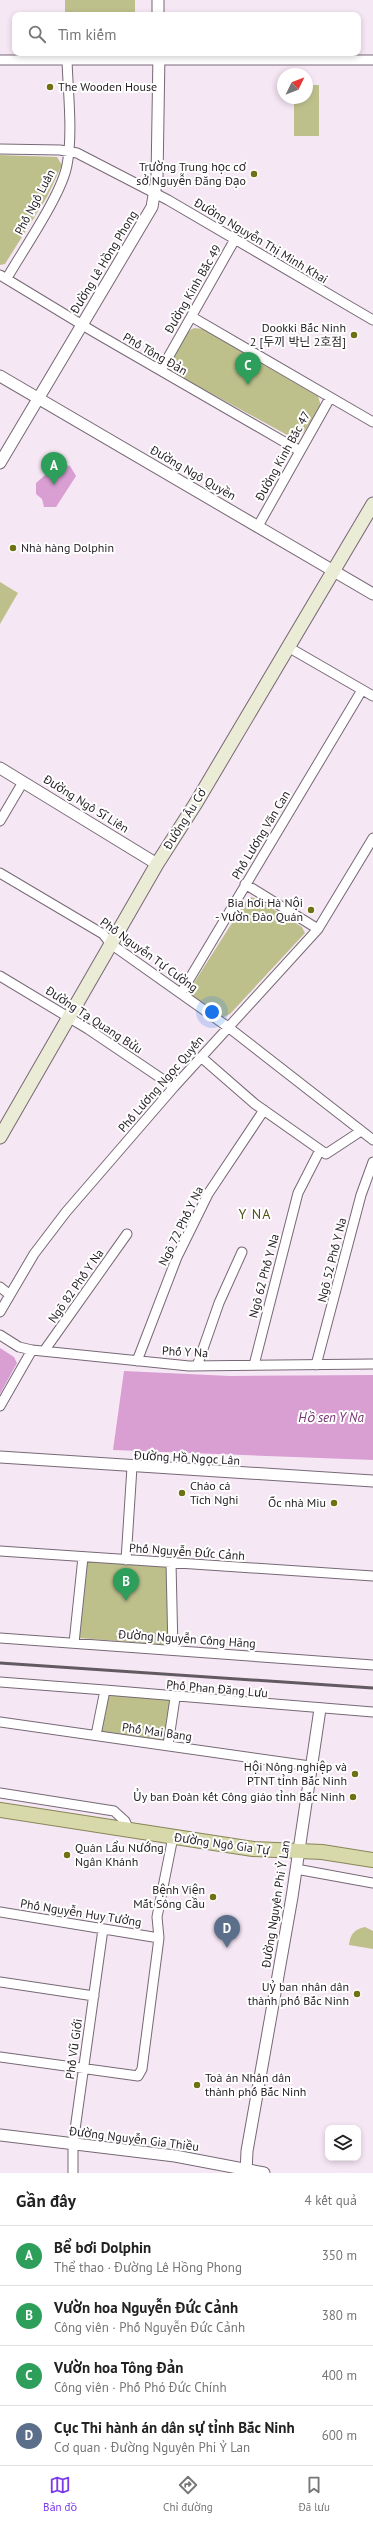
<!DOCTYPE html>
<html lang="vi">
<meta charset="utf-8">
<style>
body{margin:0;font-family:"PT Sans","Noto Sans KR",sans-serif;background:#f6f6f6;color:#222}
.controls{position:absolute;right:12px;bottom:12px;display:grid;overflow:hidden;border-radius:8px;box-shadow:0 2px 6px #0003}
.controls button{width:36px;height:36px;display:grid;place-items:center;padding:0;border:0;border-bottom:1px solid #e0e0e0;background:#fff;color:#222;font:20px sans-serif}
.compass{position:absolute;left:277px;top:68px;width:36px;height:36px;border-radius:50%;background:#fff;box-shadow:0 2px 6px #0003;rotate:47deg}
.you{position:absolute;left:212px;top:1012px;width:14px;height:14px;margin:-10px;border:3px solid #fff;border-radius:50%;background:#1a73e8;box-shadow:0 0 0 6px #1a73e833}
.badge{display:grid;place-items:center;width:26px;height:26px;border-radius:50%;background:#7c3aed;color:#fff;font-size:13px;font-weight:700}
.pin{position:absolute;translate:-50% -33px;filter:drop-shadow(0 1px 2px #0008)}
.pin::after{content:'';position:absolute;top:21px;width:14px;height:12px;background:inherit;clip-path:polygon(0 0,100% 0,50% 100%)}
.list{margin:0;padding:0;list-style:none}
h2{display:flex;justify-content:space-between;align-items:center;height:52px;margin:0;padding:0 16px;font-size:17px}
h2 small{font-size:13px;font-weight:400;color:#767676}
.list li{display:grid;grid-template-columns:26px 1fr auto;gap:12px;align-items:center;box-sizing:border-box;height:60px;padding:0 16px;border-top:1px solid #e0e0e0}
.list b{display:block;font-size:15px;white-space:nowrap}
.list p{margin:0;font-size:13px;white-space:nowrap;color:#767676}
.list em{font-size:13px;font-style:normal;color:#767676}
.icon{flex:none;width:22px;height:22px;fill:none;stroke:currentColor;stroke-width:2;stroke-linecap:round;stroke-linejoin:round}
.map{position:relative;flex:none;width:373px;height:2173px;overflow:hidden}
.search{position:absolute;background:#fff;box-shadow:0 2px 6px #0003;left:12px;right:12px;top:12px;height:44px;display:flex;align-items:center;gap:10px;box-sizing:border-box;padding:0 14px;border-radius:8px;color:#767676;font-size:15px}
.sheet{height:292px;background:#fff}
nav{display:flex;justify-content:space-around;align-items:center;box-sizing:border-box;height:56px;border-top:1px solid #e0e0e0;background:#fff;font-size:11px;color:#767676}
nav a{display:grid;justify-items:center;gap:2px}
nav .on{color:#7c3aed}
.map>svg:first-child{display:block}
</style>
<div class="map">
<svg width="373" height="2173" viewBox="0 0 373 2173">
<rect width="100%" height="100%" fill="#f6e7f4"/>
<path fill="#bec08c" d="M65,0H135V15H65Z
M307,85H319V136H294V98H307Z
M0,155L57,157L62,165L47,197L5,264L0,265Z
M194,328L203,329L318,396L321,406L304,432L297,437L289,436L176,374L170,361L187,332Z
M0,582L18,593L0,624Z
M251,897L257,899L302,927L305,933L230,1014L222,1018L190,994V989L246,901Z
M86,1561L170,1565L171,1645L78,1638Z
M108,1692L173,1700L168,1743L99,1733Z
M365,1927L373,1931V1949L349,1945C350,1935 354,1929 365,1927Z"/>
<path fill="#d99fd3" d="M59,463L70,466L76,476L56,507H44L42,499L36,494V483Z
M0,1348L14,1357L17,1363L0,1394Z
M124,1371L230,1376L373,1375V1460L113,1450Z"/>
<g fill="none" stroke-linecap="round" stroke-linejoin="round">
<g stroke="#766975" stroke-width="11">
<path id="minor" d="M0,60H373
M0,149L60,150L77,153L168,200L373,320
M0,275L94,332L300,451
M7,278C23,250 62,194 67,165C73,134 68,92 67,60
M192,317L373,422
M161,370L234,241
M258,526L330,398
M288,647L373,696
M0,821L23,782
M0,873L103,934L111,944L228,1027L373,1140
M245,884L318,929
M0,976L88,1029L174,1087
M181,993L362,690
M201,1057L255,1104L326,1154L361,1131
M0,1287L10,1295
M0,1312L34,1254L66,1212L174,1087L318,929L373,838
M0,1335L19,1347L32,1350L189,1366L373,1364
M44,1351L127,1234
M137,1361L177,1257L208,1194L264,1110
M254,1365L298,1193L320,1150
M316,1365L361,1195L373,1162
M197,1366L219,1303L242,1252
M0,1406L32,1350
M0,1551L373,1576
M126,1560L132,1467
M171,1563L173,1650
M0,1638L373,1665
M74,1643L83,1557
M0,1682L105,1690
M0,1722L310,1766
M96,1735L105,1690L373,1712
M168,1745L175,1698
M0,1793L114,1811L125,1821L129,1830
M296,1869L373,1883
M0,1912L159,1938L157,1917L173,1837
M0,1982L94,1996
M0,2057L138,2076L142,2069L159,1938
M73,2173V2144L103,1929"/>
</g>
<g stroke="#766975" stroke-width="13">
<path id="tertiary" d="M158,0V15
M0,376L373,594
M0,463L152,207L157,178L159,53
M0,768L157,864
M0,1457L373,1481
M0,2135L175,2156L264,2173
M246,2173L247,2151L292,1897L320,1709"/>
</g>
<g stroke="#766975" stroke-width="15">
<path id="secondary" d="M0,1137L157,864L196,803L373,504"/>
</g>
<g stroke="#878657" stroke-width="16">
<path id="primary" d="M0,1810L253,1849L322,1852L373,1860"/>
</g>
<use href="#minor" stroke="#fff" stroke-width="9"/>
<use href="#tertiary" stroke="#fff" stroke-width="11"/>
<use href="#secondary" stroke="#ebecd5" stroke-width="13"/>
<use href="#primary" stroke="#d7d9ab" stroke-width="14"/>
<path stroke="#625a61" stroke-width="3" d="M0,1663L373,1688"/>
</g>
<g fill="#707115" stroke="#fff" stroke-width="1.5">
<circle cx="50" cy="87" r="4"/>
<circle cx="254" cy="174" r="4"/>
<circle cx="354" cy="335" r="4"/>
<circle cx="13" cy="548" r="4"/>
<circle cx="311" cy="910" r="4"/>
<circle cx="182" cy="1493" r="4"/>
<circle cx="334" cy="1503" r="4"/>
<circle cx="355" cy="1774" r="4"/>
<circle cx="353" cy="1797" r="4"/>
<circle cx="67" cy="1855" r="4"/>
<circle cx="213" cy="1897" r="4"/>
<circle cx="357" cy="1994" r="4"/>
<circle cx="197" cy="2085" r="4"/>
</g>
<g text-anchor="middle" stroke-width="4" stroke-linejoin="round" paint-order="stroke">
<g font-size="12" fill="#231d22" stroke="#fff" text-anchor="end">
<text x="58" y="91" text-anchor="start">The Wooden House</text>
<text x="246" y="171">Trường Trung học cơ<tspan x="246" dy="14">sở Nguyễn Đăng Đạo</tspan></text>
<text x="346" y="332">Dookki Bắc Ninh<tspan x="346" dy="14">2 [두끼 박닌 2호점]</tspan></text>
<text x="21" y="552" text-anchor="start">Nhà hàng Dolphin</text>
<text x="303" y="907">Bia hơi Hà Nội<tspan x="303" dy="14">- Vườn Đào Quán</tspan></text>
<text x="190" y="1490" text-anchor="start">Cháo cá<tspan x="190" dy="14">Tích Nghi</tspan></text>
<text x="326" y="1507">Ốc nhà Miu</text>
<text x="347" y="1771">Hội Nông nghiệp và<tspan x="347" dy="14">PTNT tỉnh Bắc Ninh</tspan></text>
<text x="345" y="1801">Ủy ban Đoàn kết Công giáo tỉnh Bắc Ninh</text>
<text x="75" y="1852" text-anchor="start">Quán Lẩu Nướng<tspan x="75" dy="14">Ngân Khánh</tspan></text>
<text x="205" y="1894">Bệnh Viện<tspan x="205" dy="14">Mắt Sông Cầu</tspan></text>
<text x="349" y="1991">Uỷ ban nhân dân<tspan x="349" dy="14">thành phố Bắc Ninh</tspan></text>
<text x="205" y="2082" text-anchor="start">Toà án Nhân dân<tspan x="205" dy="14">thành phố Bắc Ninh</tspan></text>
</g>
<g font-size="12" fill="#231d22" stroke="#fff">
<text transform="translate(35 202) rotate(-62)" y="4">Phố Ngô Luân</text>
<text transform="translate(261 241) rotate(31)" y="4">Đường Nguyễn Thị Minh Khai</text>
<text transform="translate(104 262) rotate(-59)" y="4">Đường Lê Hồng Phong</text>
<text transform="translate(193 289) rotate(-60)" y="4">Đường Kinh Bắc 49</text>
<text transform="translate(155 354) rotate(30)" y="4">Phố Tông Đản</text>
<text transform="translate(283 456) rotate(-61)" y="4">Đường Kinh Bắc 47</text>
<text transform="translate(193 473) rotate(30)" y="4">Đường Ngô Quyền</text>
<text transform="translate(86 804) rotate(32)" y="4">Đường Ngô Sĩ Liên</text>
<text transform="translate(185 819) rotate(-58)" y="4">Đường Âu Cơ</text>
<text transform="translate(261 835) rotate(-59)" y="4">Phố Lương Văn Can</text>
<text transform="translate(149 955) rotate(36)" y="4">Phố Nguyễn Tự Cường</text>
<text transform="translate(94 1020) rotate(33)" y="4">Đường Tạ Quang Bửu</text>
<text transform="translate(161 1084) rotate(-49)" y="4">Phố Lương Ngọc Quyến</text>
<text transform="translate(181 1226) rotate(-64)" y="4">Ngõ 72 Phố Y Na</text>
<text transform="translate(332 1260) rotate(-76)" y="4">Ngõ 52 Phố Y Na</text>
<text transform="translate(264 1276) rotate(-75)" y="4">Ngõ 62 Phố Y Na</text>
<text transform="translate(76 1286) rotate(-55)" y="4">Ngõ 82 Phố Y Na</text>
<text transform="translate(185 1352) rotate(3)" y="4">Phố Y Na</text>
<text transform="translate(187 1458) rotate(3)" y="4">Đường Hồ Ngọc Lân</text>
<text transform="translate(187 1552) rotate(4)" y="4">Phố Nguyễn Đức Cảnh</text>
<text transform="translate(187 1639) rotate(4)" y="4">Đường Nguyễn Công Hãng</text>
<text transform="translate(217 1689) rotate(5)" y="4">Phố Phan Đăng Lưu</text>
<text transform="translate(157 1732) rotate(8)" y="4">Phố Mai Bang</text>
<text transform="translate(222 1844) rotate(8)" y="4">Đường Ngô Gia Tự</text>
<text transform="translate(276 1904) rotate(-81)" y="4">Đường Nguyên Phi Ỷ Lan</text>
<text transform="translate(81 1913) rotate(9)" y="4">Phố Nguyễn Huy Tưởng</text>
<text transform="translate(74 2049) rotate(-82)" y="4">Phố Vũ Giới</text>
<text transform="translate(134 2139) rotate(7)" y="4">Đường Nguyễn Gia Thiều</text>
</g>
<g font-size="13" font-style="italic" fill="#763271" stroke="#fff">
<text x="331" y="1422">Hồ sen Y Na</text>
</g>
<g font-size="14" letter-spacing="1" fill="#525317" stroke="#fff">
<text x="255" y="1219">Y NA</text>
</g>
</g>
</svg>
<div class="controls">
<button><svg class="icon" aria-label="layers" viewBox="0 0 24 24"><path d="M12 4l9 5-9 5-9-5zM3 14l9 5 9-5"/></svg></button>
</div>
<svg class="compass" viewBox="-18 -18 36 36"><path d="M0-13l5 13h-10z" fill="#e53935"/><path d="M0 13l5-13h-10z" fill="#767676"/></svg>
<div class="you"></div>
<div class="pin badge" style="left:54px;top:485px;background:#2e9e5b">A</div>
<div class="pin badge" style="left:126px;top:1601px;background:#2e9e5b">B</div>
<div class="pin badge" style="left:248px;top:385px;background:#2e9e5b">C</div>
<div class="pin badge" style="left:227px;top:1948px;background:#5c6f8a">D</div>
<div class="search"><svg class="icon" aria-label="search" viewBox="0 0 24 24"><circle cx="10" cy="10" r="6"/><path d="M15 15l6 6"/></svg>Tìm kiếm</div>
</div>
<section class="sheet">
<h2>Gần đây<small>4 kết quả</small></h2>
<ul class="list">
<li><span class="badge" style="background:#2e9e5b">A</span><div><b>Bể bơi Dolphin</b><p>Thể thao · Đường Lê Hồng Phong</p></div><em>350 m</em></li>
<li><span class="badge" style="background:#2e9e5b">B</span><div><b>Vườn hoa Nguyễn Đức Cảnh</b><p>Công viên · Phố Nguyễn Đức Cảnh</p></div><em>380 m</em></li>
<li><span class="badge" style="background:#2e9e5b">C</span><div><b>Vườn hoa Tông Đản</b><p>Công viên · Phố Phó Đức Chính</p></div><em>400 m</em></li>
<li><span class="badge" style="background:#5c6f8a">D</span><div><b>Cục Thi hành án dân sự tỉnh Bắc Ninh</b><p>Cơ quan · Đường Nguyên Phi Ỷ Lan</p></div><em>600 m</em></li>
</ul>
</section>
<nav>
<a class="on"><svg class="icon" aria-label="map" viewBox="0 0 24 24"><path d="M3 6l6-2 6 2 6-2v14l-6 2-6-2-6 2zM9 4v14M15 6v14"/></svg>Bản đồ</a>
<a><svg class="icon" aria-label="directions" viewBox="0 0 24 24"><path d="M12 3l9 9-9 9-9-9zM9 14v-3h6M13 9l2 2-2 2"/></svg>Chỉ đường</a>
<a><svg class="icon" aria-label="saved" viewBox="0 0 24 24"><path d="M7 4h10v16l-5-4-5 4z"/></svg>Đã lưu</a>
</nav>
